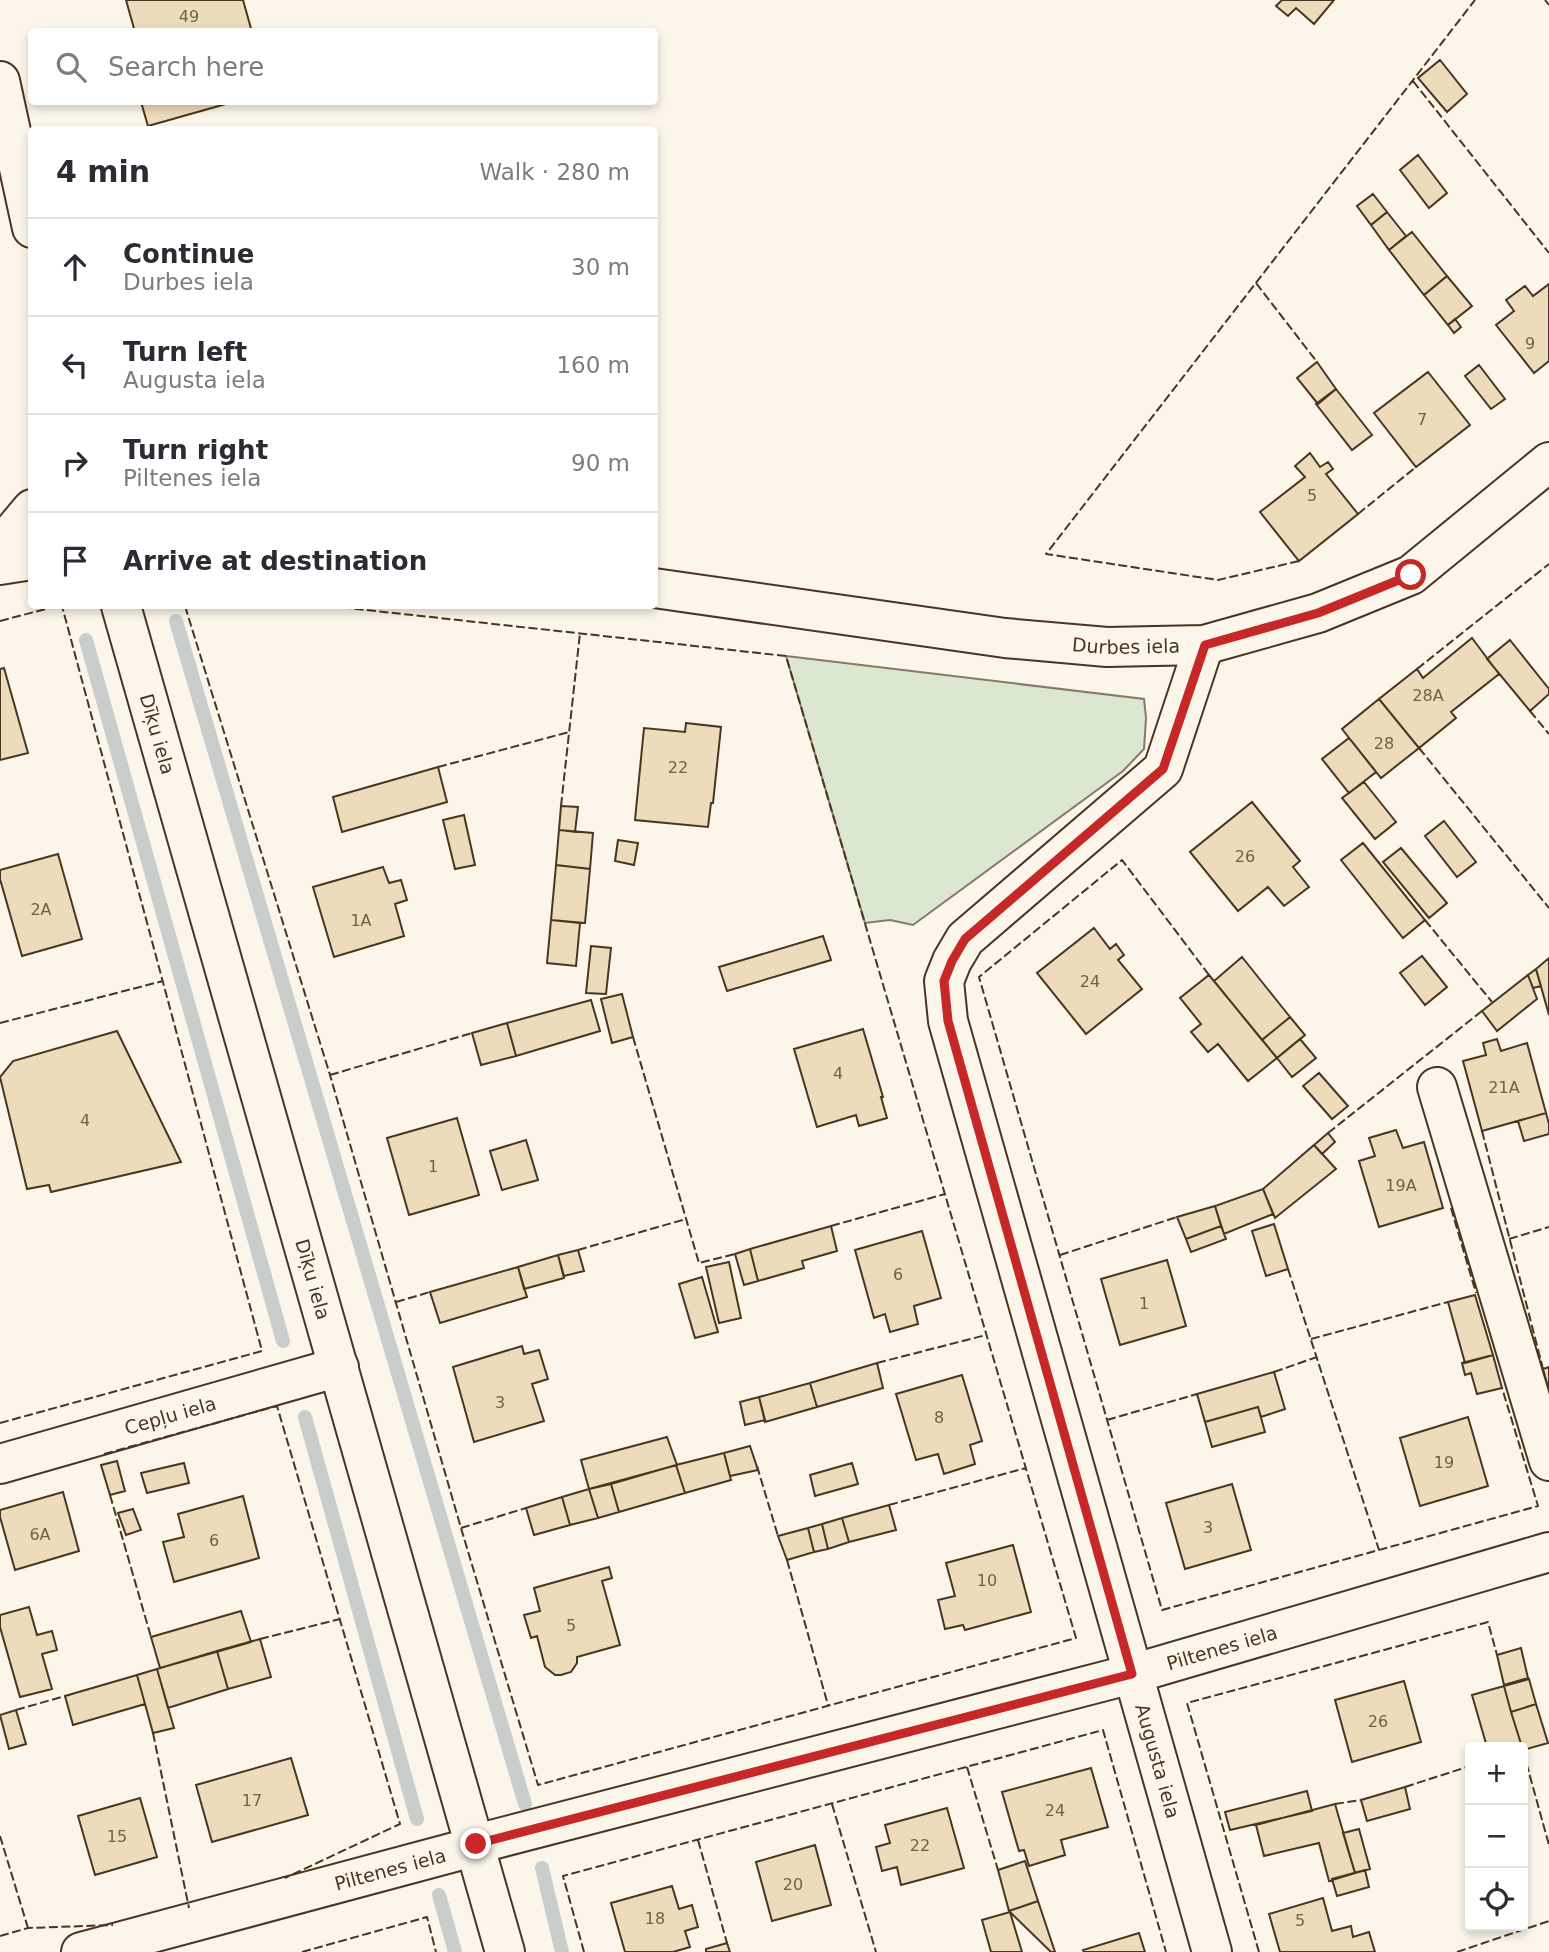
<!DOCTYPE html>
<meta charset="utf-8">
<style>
body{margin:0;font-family:"DejaVu Sans",sans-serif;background:#f7f7f7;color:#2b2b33}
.controls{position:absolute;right:21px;bottom:21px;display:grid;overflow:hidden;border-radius:7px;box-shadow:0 4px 10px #0003}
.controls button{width:63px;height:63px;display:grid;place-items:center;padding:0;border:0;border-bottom:2px solid #e1e1e2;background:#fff;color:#2b2b33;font:35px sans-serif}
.stop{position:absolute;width:21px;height:21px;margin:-16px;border:5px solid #c62828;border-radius:50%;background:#fff}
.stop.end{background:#c62828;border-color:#fff;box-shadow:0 2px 7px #0008}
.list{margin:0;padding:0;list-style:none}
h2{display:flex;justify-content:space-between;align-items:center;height:91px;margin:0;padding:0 28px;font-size:30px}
h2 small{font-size:23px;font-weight:400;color:#7c7c81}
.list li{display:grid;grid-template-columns:46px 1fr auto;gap:21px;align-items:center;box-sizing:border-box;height:98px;padding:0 28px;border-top:2px solid #e1e1e2}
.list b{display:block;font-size:26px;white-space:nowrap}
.list p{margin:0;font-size:23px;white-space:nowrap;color:#7c7c81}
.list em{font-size:23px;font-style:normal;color:#7c7c81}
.icon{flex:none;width:38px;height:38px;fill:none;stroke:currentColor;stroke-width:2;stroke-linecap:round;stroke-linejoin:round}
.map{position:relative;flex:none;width:1549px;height:1952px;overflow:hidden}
.search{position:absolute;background:#fff;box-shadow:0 4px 10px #0003;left:28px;top:28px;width:630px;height:77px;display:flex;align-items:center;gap:18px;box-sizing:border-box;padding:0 24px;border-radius:7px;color:#7c7c81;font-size:26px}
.panel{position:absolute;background:#fff;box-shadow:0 4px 10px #0003;left:28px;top:126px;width:630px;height:483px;border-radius:7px}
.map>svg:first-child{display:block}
</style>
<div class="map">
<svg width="1549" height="1952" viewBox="0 0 1549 1952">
<rect width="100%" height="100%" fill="#fbf6e9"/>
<path fill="#dce7d0" stroke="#887966" stroke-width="2" d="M786,656L1144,699L1146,718L1144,749L1123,771L913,925L890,920L865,923Z"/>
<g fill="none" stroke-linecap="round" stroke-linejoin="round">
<path stroke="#c9cecd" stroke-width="14" d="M176,621L525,1804
M86,640L283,1341
M305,1417L417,1819
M542,1868L562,1952
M439,1895L455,1952"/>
</g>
<path fill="#ecdcbc" stroke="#4a3520" stroke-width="2" d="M126,0H243L252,32H135Z
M1282,0H1334L1314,24L1296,8L1288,16L1276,6Z
M1440,60L1467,94L1447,112L1418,78Z
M141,102H233L148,126Z
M1418,155L1447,193L1429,208L1400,170Z
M1373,194L1387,212L1371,225L1357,206Z
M1387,212L1406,236L1389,250L1371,225Z
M1412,232L1447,276L1424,295L1389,250Z
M1447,276L1472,306L1448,325L1424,295Z
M1549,284V361L1534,373L1496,325L1514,311L1506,300L1525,286L1533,296Z
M1455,319L1461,327L1454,333L1448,325Z
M1317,362L1336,389L1318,404L1297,378Z
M1479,365L1505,399L1491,409L1465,376Z
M1428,372L1470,425L1416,467L1374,413Z
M1336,389L1372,435L1352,450L1316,404Z
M1310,453L1320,467L1328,462L1333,469L1326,474L1358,514L1299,561L1260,512L1305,477L1295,466Z
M1472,638L1499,674L1451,712L1456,718L1419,748L1379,699L1417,669L1423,678Z
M1510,640L1549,689V694L1530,711L1487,659Z
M4,668L28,753L0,760V669Z
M1379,699L1419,748L1381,778L1342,729Z
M686,723L721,727L713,803H711L708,827L635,820L644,728L685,732Z
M1349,738L1376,772L1349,793L1322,759Z
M438,767L447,802L342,832L333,797Z
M1364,782L1396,822L1375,839L1342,798Z
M1252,802L1300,861L1293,867L1309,887L1284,906L1268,887L1238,911L1190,852Z
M561,806L578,807L575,832L559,830Z
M464,815L475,865L455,869L443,820Z
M1444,821L1476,862L1457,877L1425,836Z
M559,830L593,833L590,869L556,865Z
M618,840L638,843L634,865L615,861Z
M1363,843L1425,920L1403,938L1341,860Z
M1401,848L1447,903L1429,918L1383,862Z
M58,854L82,939L22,956L0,879V870Z
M556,865L590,869L585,923L551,920Z
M383,867L389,883L401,880L407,900L395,904L404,936L334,957L313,887Z
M551,920L580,923L576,966L547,963Z
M1094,928L1110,949L1116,944L1124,955L1118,960L1142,989L1086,1034L1037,973Z
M823,936L831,960L727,991L719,967Z
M591,946L611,948L606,994L586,993Z
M1422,956L1447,987L1425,1005L1400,973Z
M1242,957L1290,1017L1262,1040L1214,981Z
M1549,958V1015L1536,969Z
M1536,969L1541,986L1533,988L1528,975Z
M1209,975L1277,1058L1248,1081L1218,1044L1208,1052L1191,1032L1201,1024L1180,998Z
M1528,975L1537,999L1497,1031L1482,1011Z
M622,994L633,1037L612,1043L601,999Z
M591,1000L600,1031L516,1056L507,1023Z
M1290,1017L1305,1035L1277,1058L1262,1040Z
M507,1023L516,1056L481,1065L472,1033Z
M863,1029L883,1097H881L887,1118L859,1126L856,1115L817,1127L794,1049Z
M117,1031L181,1162L51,1192L49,1185L27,1189L0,1077L13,1061Z
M1300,1039L1316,1058L1292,1077L1277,1058Z
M1497,1039L1501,1051L1527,1043L1546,1113L1482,1131L1463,1061L1486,1055L1483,1043Z
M1319,1073L1348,1106L1332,1119L1303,1086Z
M1546,1113L1549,1124V1134L1524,1141L1518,1121Z
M457,1118L479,1195L409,1215L387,1138Z
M1396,1130L1403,1148L1424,1142L1443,1208L1379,1227L1359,1161L1375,1156L1369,1138Z
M1328,1133L1335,1142L1322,1154L1314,1145Z
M526,1140L538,1180L502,1190L490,1151Z
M1314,1145L1336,1169L1275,1218L1263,1189Z
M1263,1189L1273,1214L1224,1234L1215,1206Z
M1215,1206L1221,1226L1186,1239L1177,1217Z
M1274,1224L1288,1269L1266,1276L1252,1231Z
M831,1226L837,1251L802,1261L804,1268L758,1281L750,1249Z
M1221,1226L1226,1239L1191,1252L1186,1239Z
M922,1231L941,1298L914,1306L918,1324L890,1332L885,1314L874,1318L855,1250Z
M750,1249L758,1281L744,1285L735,1254Z
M578,1250L584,1271L564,1276L558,1255Z
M558,1255L564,1278L524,1289L518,1267Z
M1167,1260L1186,1326L1120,1345L1101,1279Z
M729,1262L741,1318L719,1323L706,1267Z
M518,1267L527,1297L440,1323L430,1292Z
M702,1277L718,1332L695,1338L679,1284Z
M1475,1295L1493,1355L1465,1363L1448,1302Z
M522,1346L524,1354L539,1350L548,1379L532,1384L544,1421L474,1442L453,1367Z
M1493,1355L1502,1388L1477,1394L1471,1373L1465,1375L1462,1363Z
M877,1363L883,1388L817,1407L810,1383Z
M1549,1367V1391L1543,1369Z
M1274,1372L1285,1409L1261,1417L1258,1407L1205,1422L1197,1394Z
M962,1375L982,1441L970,1445L975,1464L944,1474L938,1454L916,1460L896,1394Z
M810,1383L817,1407L765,1422L759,1397Z
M759,1397L765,1420L745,1425L740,1402Z
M1258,1407L1265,1432L1212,1447L1205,1422Z
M1468,1417L1488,1486L1420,1506L1400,1438Z
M667,1437L677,1465L589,1489L581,1460Z
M750,1446L758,1470L730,1476L724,1453Z
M724,1453L731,1480L685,1493L676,1465Z
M117,1461L125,1491L110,1495L101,1465Z
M184,1463L189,1483L147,1493L141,1473Z
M852,1463L858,1484L815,1496L810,1475Z
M676,1465L685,1493L619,1512L611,1484Z
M611,1484L619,1512L598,1518L589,1489Z
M1232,1484L1251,1550L1185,1569L1166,1503Z
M589,1489L598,1518L570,1525L562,1497Z
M63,1492L79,1551L15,1570L0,1517V1510Z
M243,1496L259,1558L174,1582L163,1542L184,1537L178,1514Z
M562,1497L570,1525L534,1535L526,1508Z
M889,1505L896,1530L849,1542L842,1518Z
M133,1509L141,1530L126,1535L118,1513Z
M842,1518L849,1542L828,1549L822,1524Z
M822,1524L828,1549L814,1552L808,1528Z
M808,1528L814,1552L787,1560L778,1536Z
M1013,1545L1031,1612L965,1630L963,1625L945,1629L938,1600L955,1596L946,1563Z
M609,1567L612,1578L602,1581L620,1645L577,1657V1663L571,1672L561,1675H555L545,1667L537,1636L531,1638L524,1615L540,1611L534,1588Z
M29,1607L37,1635L52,1631L57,1650L42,1654L52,1689L20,1697L0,1627V1615Z
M241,1611L251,1642L160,1668L151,1637Z
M260,1639L271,1677L228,1689L217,1651Z
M1521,1648L1528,1678L1504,1685L1497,1655Z
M217,1651L228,1689L168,1708L157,1669Z
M157,1669L174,1728L153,1733L137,1675Z
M137,1675L145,1704L73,1725L65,1696Z
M1529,1679L1536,1704L1511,1712L1504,1686Z
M1404,1681L1421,1742L1352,1762L1335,1700Z
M1504,1686L1511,1712L1522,1747H1487L1472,1695Z
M1536,1704L1548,1743L1523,1750L1511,1712Z
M16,1710L26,1744L9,1749L0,1715Z
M291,1758L308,1815L212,1842L196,1785Z
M1091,1768L1108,1827L1061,1840L1065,1855L1029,1866L1024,1850L1019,1851L1002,1792Z
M1405,1787L1410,1809L1367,1821L1361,1800Z
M1307,1791L1312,1811L1230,1830L1225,1812Z
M140,1798L157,1857L95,1875L78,1816Z
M1335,1804L1355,1873L1329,1881L1319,1843L1264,1856L1256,1825Z
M947,1808L964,1868L901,1885L897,1867L882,1871L876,1847L890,1843L885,1825Z
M1359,1829L1370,1869L1355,1873L1343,1833Z
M815,1845L831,1905L772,1921L756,1862Z
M1025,1861L1038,1901L1009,1911L998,1870Z
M1365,1870L1369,1887L1337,1896L1332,1879Z
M672,1886L679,1909L692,1905L698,1927L685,1931L690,1947L673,1952H625L611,1903Z
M1323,1898L1332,1931L1351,1926L1353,1937L1369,1932L1375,1952H1280L1269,1914Z
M1038,1901L1055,1952H1051L1009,1911Z
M1010,1912L1022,1952H991L982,1920Z
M1139,1933L1145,1952H1084L1083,1950Z
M727,1943L730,1952H706V1949Z"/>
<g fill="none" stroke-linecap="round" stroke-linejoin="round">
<g stroke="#4a3520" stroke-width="42">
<g id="street">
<path id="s1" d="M121,606L505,1952"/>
<path id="s2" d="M1204,645L1163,769L965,939L952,961L944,981L948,1021L1212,1952"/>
<path d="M1437,1087L1549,1461"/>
<path id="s3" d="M0,1464L339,1367"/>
<path id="s4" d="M81,1952L462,1850L476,1844L1132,1674L1549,1552"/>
</g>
</g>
<g stroke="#4a3520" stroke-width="42">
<path id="secondary" d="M0,81L32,228
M0,547L32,509"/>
</g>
<g stroke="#4a3520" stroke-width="42">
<g id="primary">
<path d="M0,565L32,560"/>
<path id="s5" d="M654,588L1005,638L1107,647L1204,645L1318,613L1411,575L1549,462"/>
</g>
</g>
<use href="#street" stroke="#fbf6e9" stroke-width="38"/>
<use href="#secondary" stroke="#fbf6e9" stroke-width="38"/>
<use href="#primary" stroke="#fbf6e9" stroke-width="38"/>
<path stroke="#4a3520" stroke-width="2" stroke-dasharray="9 3.5" stroke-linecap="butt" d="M1545,0L1549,5
M1413,81L1549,253
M1256,283L1317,362
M1358,514L1416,467
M1299,561L1218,580L1046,554L1475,0
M185,606L330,1075L461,1528L538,1785L1076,1638L786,656L330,606
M0,621L57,606
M1417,669L1549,564
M1530,711L1549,734
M1419,748L1549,908
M438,767L569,732
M561,806L580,633
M1425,920L1492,1002
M1209,975L1122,860L979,977L1162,1610L1538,1506L1502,1388
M0,1023L163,981
M633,1037L699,1263L735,1254
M330,1075L472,1033
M1482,1131L1543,1369
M1328,1133L1482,1011
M1451,1208L1476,1293
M831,1226L945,1194
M1509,1239L1549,1227
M578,1250L686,1219
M1060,1255L1177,1217
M1288,1269L1379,1550
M396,1302L430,1292
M1311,1339L1448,1302
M877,1363L986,1335
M1274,1372L1317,1357
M1107,1420L1197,1394
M0,1423L262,1351L62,606
M104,1454L277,1406L400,1824L285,1878
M757,1466L778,1536
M110,1495L151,1637
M889,1505L1026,1468
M461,1528L526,1508
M787,1560L828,1705
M260,1639L340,1619
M16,1710L65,1696
M153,1733L189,1908
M1523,1751L1549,1845
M967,1767L998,1870
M1405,1787L1470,1766
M832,1804L876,1952
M1335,1804L1361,1800
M0,1836L28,1928
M698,1840L727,1943
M0,1936L28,1928L113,1925
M302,1952L427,1917L436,1952
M584,1952L563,1876L1103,1730L1166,1952
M1259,1952L1187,1703L1488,1622L1497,1655
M1457,1952L1549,1921"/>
</g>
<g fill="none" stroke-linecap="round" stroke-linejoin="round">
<path stroke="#c62828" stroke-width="9" d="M476,1844L1132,1674L948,1021L944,981L952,961L965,939L1163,769L1205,645L1318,613L1411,575"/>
</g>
<g text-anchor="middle" stroke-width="5" stroke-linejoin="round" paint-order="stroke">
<g font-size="16" fill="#725f47">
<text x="189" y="22">49</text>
<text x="1530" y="349">9</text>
<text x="1422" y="425">7</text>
<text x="1312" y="501">5</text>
<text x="1428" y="701">28A</text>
<text x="1384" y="749">28</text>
<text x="678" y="773">22</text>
<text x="1245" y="862">26</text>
<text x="41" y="915">2A</text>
<text x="361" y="926">1A</text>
<text x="1090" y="987">24</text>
<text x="838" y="1079">4</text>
<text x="1504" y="1093">21A</text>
<text x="85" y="1126">4</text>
<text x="433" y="1172">1</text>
<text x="1401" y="1191">19A</text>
<text x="898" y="1280">6</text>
<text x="1144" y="1309">1</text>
<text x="500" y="1408">3</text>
<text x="939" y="1423">8</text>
<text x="1444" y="1468">19</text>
<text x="1208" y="1533">3</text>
<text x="40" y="1540">6A</text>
<text x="214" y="1546">6</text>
<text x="987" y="1586">10</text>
<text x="571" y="1631">5</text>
<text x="1378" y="1727">26</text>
<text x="252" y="1806">17</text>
<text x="1055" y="1816">24</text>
<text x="117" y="1842">15</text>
<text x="920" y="1851">22</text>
<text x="793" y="1890">20</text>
<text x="655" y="1924">18</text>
<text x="1300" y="1926">5</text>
</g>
<g font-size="19" fill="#4a3520" stroke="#fbf6e9">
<text dy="7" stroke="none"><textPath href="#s5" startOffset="476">Durbes iela</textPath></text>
<text dy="7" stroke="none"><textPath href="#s1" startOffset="133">Dīķu iela</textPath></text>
<text dy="7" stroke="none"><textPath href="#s1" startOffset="700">Dīķu iela</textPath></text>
<text dy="7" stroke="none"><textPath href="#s3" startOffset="177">Cepļu iela</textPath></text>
<text dy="7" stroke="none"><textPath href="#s4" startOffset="1181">Piltenes iela</textPath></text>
<text dy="7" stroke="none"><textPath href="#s2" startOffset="1248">Augusta iela</textPath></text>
<text dy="7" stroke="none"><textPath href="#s4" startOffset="320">Piltenes iela</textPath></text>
</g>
</g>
</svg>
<div class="controls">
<button>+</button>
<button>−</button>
<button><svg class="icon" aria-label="locate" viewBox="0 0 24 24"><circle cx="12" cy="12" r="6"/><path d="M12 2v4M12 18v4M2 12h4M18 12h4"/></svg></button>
</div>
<div class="stop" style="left:1411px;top:575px"></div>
<div class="stop end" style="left:476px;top:1844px"></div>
<div class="search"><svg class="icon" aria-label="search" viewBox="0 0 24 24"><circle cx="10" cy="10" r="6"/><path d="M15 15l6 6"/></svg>Search here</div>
<section class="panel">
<h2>4 min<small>Walk · 280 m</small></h2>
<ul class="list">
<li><svg class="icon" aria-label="ahead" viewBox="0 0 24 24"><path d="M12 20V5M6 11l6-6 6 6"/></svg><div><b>Continue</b><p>Durbes iela</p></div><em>30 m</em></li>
<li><svg class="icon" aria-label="left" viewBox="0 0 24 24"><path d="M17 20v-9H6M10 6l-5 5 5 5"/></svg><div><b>Turn left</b><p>Augusta iela</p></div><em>160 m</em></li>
<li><svg class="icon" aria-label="right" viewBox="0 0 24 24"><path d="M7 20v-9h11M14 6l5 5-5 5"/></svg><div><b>Turn right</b><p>Piltenes iela</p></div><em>90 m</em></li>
<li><svg class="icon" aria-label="arrive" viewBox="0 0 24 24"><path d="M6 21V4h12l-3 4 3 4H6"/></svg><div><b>Arrive at destination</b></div></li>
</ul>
</section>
</div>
